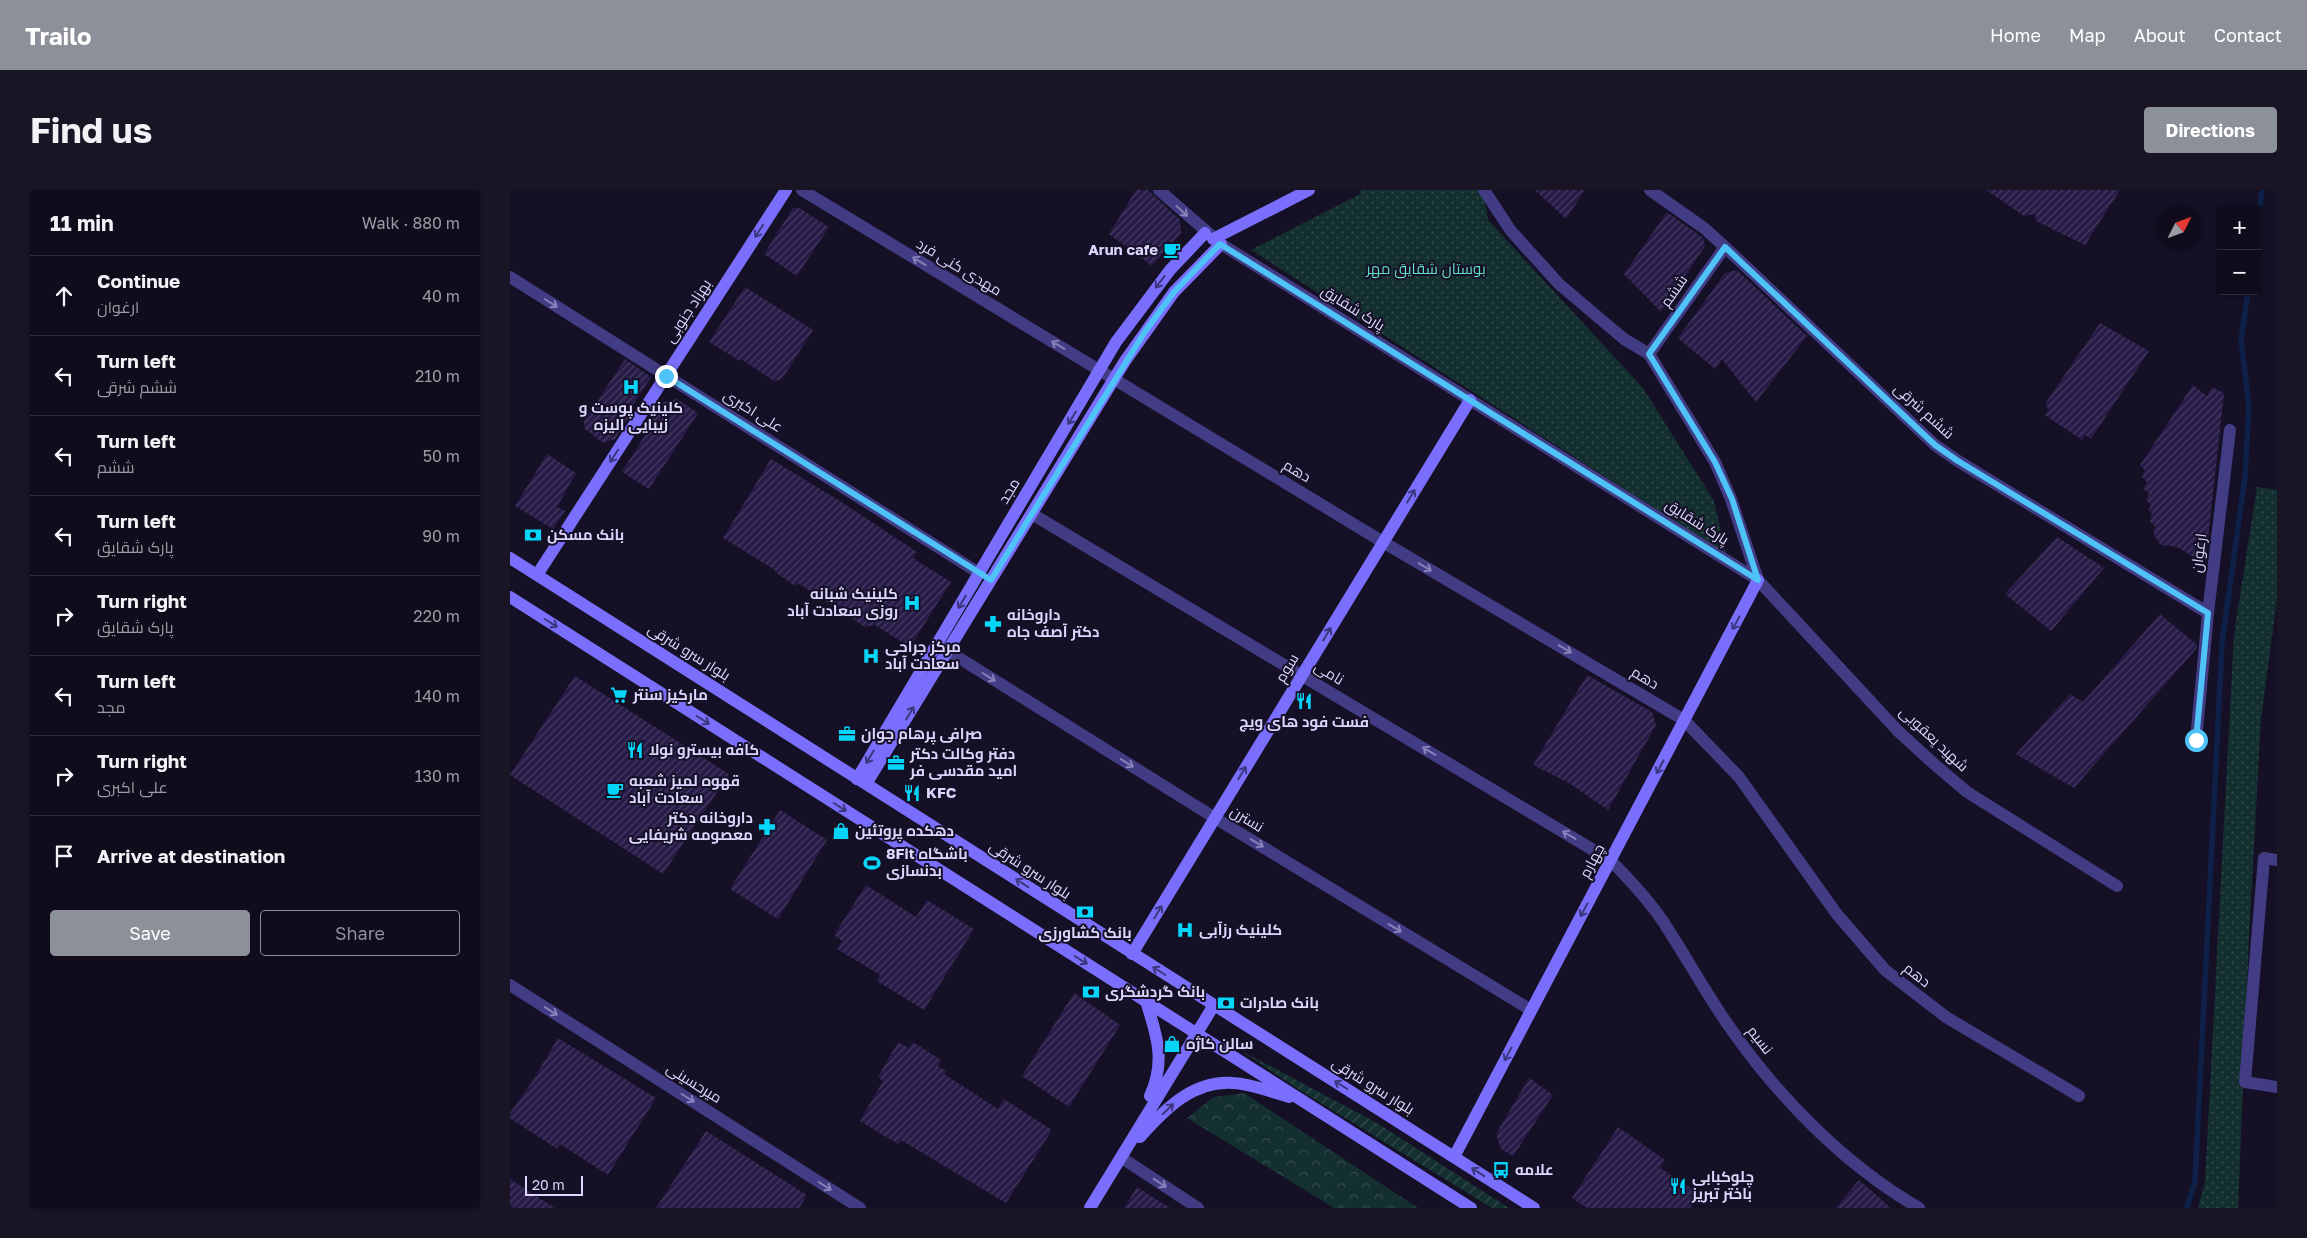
<!DOCTYPE html>
<meta charset="utf-8">
<style>
body{margin:0;font-family:"Golos Text",Cairo,sans-serif;background:#191525;color:#f1f3f6}
.controls{position:absolute;right:15px;top:15px;display:grid;overflow:hidden;border-radius:5px;box-shadow:0 1px 4px #0004}
.controls button{width:45px;height:45px;display:grid;place-items:center;padding:0;border:0;border-bottom:1px solid #302c3b;background:#100c1c;color:#f1f3f6;font:25px sans-serif}
.compass{position:absolute;left:1647px;top:15px;width:45px;height:45px;border-radius:50%;background:#100c1c;box-shadow:0 1px 4px #0004;rotate:48deg}
.scale{position:absolute;left:15px;bottom:12px;width:58px;box-sizing:border-box;padding-left:5px;border:2px solid #dcd6fe;border-top:0;font-size:14px;line-height:18px;white-space:nowrap;color:#dcd6fe;-webkit-text-stroke:4px #151026;paint-order:stroke}
.stop{position:absolute;width:15px;height:15px;margin:-11px;border:4px solid #4fc3f7;border-radius:50%;background:#fff}
.stop.end{background:#4fc3f7;border-color:#fff;box-shadow:0 1px 5px #0008}
.list{margin:0;padding:0;list-style:none}
h2{display:flex;justify-content:space-between;align-items:center;height:65px;margin:0;padding:0 20px;font-size:21px}
h2 small{font-size:16px;font-weight:400;color:#9c9ba3}
.list li{display:grid;grid-template-columns:32px 1fr auto;gap:15px;align-items:center;box-sizing:border-box;height:80px;padding:0 20px;border-top:1px solid #302c3b}
.list b{display:block;font-size:19px;white-space:nowrap}
.list p{margin:0;font-size:16px;white-space:nowrap;color:#9c9ba3}
.list em{font-size:16px;font-style:normal;color:#9c9ba3}
.actions{display:flex;gap:10px;padding:15px 20px}
.actions a{flex:1;padding:11px 0;border:1px solid #8c9099;border-radius:5px;text-align:center;font-size:18px;color:#8c9099}
.actions .main{background:#8c9099;color:#fff}
.icon{flex:none;width:28px;height:28px;fill:none;stroke:currentColor;stroke-width:2;stroke-linecap:round;stroke-linejoin:round}
.map{position:relative;flex:none;width:1767px;height:1018px;overflow:hidden;border-radius:5px}
header{display:flex;align-items:center;gap:30px;box-sizing:border-box;height:70px;padding:0 25px;background:#8c9099;color:#fff}
header strong{font-size:24px}
nav{display:flex;gap:28px;margin-inline-start:auto;font-size:18px}
.intro{display:flex;align-items:center;justify-content:space-between;box-sizing:border-box;height:120px;padding:0 30px}
h1{margin:0;font-size:35px}
.button{padding:12px 22px;border-radius:5px;background:#8c9099;color:#fff;font-size:18px;font-weight:700}
main{display:flex;gap:30px;padding:0 30px}
aside{flex:1;background:#100c1c;border-radius:5px;box-shadow:0 1px 4px #0004}
.map>svg:first-child{display:block}
</style>
<header>
<strong>Trailo</strong>
<nav><a>Home</a><a>Map</a><a>About</a><a>Contact</a></nav>
</header>
<div class="intro"><h1>Find us</h1><a class="button">Directions</a></div>
<main>
<aside>
<h2>11 min<small>Walk · 880 m</small></h2>
<ul class="list">
<li><svg class="icon" aria-label="ahead" viewBox="0 0 24 24"><path d="M12 20V5M6 11l6-6 6 6"/></svg><div><b>Continue</b><p>ارغوان</p></div><em>40 m</em></li>
<li><svg class="icon" aria-label="left" viewBox="0 0 24 24"><path d="M17 20v-9H6M10 6l-5 5 5 5"/></svg><div><b>Turn left</b><p>ششم شرقی</p></div><em>210 m</em></li>
<li><svg class="icon" aria-label="left" viewBox="0 0 24 24"><path d="M17 20v-9H6M10 6l-5 5 5 5"/></svg><div><b>Turn left</b><p>ششم</p></div><em>50 m</em></li>
<li><svg class="icon" aria-label="left" viewBox="0 0 24 24"><path d="M17 20v-9H6M10 6l-5 5 5 5"/></svg><div><b>Turn left</b><p>پارک شقایق</p></div><em>90 m</em></li>
<li><svg class="icon" aria-label="right" viewBox="0 0 24 24"><path d="M7 20v-9h11M14 6l5 5-5 5"/></svg><div><b>Turn right</b><p>پارک شقایق</p></div><em>220 m</em></li>
<li><svg class="icon" aria-label="left" viewBox="0 0 24 24"><path d="M17 20v-9H6M10 6l-5 5 5 5"/></svg><div><b>Turn left</b><p>مجد</p></div><em>140 m</em></li>
<li><svg class="icon" aria-label="right" viewBox="0 0 24 24"><path d="M7 20v-9h11M14 6l5 5-5 5"/></svg><div><b>Turn right</b><p>علی اکبری</p></div><em>130 m</em></li>
<li><svg class="icon" aria-label="arrive" viewBox="0 0 24 24"><path d="M6 21V4h12l-3 4 3 4H6"/></svg><div><b>Arrive at destination</b></div></li>
</ul>
<div class="actions"><a class="main">Save</a><a>Share</a></div>
</aside>
<div class="map">
<svg width="1767" height="1018" viewBox="0 0 1767 1018">
<defs>
<pattern id="grass-dots" width="8" height="8" patternUnits="userSpaceOnUse" patternTransform="scale(1.25)"><rect width="8" height="8" fill="#132f30"/><path d="M2 2h.1M6 6h.1" fill="none" stroke="#354c4f" stroke-width="1.8" stroke-linecap="round"/></pattern>
<pattern id="forest-crowns" width="20" height="18" patternUnits="userSpaceOnUse" patternTransform="scale(1.25)"><rect width="20" height="18" fill="#132f30"/><path d="M2 6a3 3 0 1 1 6 0M12 15a3 3 0 1 1 6 0" fill="none" stroke="#354c4f"/></pattern>
<pattern id="garden-furrows" width="10" height="10" patternUnits="userSpaceOnUse" patternTransform="scale(1.25)"><rect width="10" height="10" fill="#132f30"/><path d="M-1 1l2-2M0 10L10 0M9 11l2-2" fill="none" stroke="#354c4f"/></pattern>
<pattern id="building-hatch" width="6" height="6" patternUnits="userSpaceOnUse" patternTransform="scale(1.25)"><rect width="6" height="6" fill="#271c47"/><path d="M-1 1l2-2M0 6l6-6M5 7l2-2" fill="none" stroke="#463c63"/></pattern>
</defs>
<rect width="100%" height="100%" fill="#151026"/>
<path fill="url(#grass-dots)" d="M851,0H973L978,30L1133,198L1204,311L1216,364L741,60L850,4Z
M1747,297L1767,300V409L1751,529L1739,747L1728,1018H1688L1695,992L1724,444Z"/>
<path fill="url(#forest-crowns)" d="M734,903L908,1018H824L677,928L704,907Z"/>
<path fill="url(#garden-furrows)" d="M730,860L867,933L999,1018H982L791,901Z"/>
<g fill="none" stroke-linecap="round" stroke-linejoin="round">
<path stroke="#0d2047" stroke-width="5.5" d="M1748,29L1752,0
M1677,1018L1685,991L1712,453L1735,287L1739,216L1731,150L1738,101"/>
</g>
<path fill="url(#building-hatch)" d="M626,0H638L670,30L671,43L642,76L599,44Z
M1025,0H1075L1056,29Z
M1476,0H1610L1575,55L1526,31L1525,24L1514,26Z
M283,18H289L319,37L287,86L254,64Z
M1157,22L1193,48L1195,56L1151,122L1114,84Z
M1227,80L1297,146L1246,212L1212,169L1205,179L1168,148L1215,83Z
M235,97L303,140L272,189L264,191L231,169L230,171L199,152Z
M1590,133L1639,161L1581,249L1575,245L1572,250L1535,225L1539,220L1535,214Z
M115,169L141,187L119,221L124,220L105,249L93,253L75,239L74,231Z
M1683,195L1697,206L1702,197L1714,203L1697,357L1687,369L1667,357L1651,355L1644,345L1645,336L1640,332L1642,323L1638,321L1641,315L1636,310L1639,303L1633,299L1637,292L1632,287L1635,280L1630,275Z
M167,209L188,223L139,299L112,282L140,237L130,240L147,214Z
M37,264L66,283L47,317L55,321L43,339L5,316Z
M261,269L333,313L407,362L403,368L441,392L400,457L365,435L355,437L288,393L285,396L265,382V380L213,348Z
M1547,347L1594,378L1541,441L1495,404Z
M1650,424L1687,455V458L1564,598L1506,564L1560,504L1573,512Z
M1077,485L1142,522L1146,535L1098,620L1059,593L1023,575Z
M65,486L219,584L153,684L0,585Z
M270,620L317,650L268,729L220,699Z
M356,695L406,727L417,710L464,739L414,820L367,791L370,785L327,759L332,751L324,745Z
M564,803L610,835L559,917L512,886Z
M48,848L146,908L98,985L50,954L47,959L0,928V923L22,892Z
M388,852L399,858L403,852L431,870L428,876L436,881L434,884L488,919L494,909L542,940L496,1013L391,950L388,954L350,931L373,891L368,887Z
M1019,888L1043,905L1003,966L991,959L986,944Z
M1108,937L1155,970L1150,978L1190,1004L1180,1018H1077L1062,1008Z
M196,941L297,1005L289,1018H146Z
M0,989L21,1003L45,1018H0Z
M1349,990L1381,1018H1326Z
M627,997L660,1018H614Z"/>
<g fill="none" stroke-linecap="round" stroke-linejoin="round">
<path stroke="#423c84" stroke-width="12" d="M292,0L873,352L1174,530L1229,587L1326,723L1375,780L1436,827L1569,906
M649,0L711,54L1248,390L1388,541L1424,574L1457,602L1607,696
M974,0L1001,41L1049,94L1114,149L1139,164L1205,272L1221,309L1248,390
M1140,0L1194,38L1215,57L1425,255L1448,271L1698,423
M0,87L469,383
M1139,164L1215,57
M522,324L1100,670C1119,689 1137,708 1152,730C1176,766 1196,804 1221,839C1270,909 1335,975 1409,1018
M438,461L705,628L1021,820
M1686,550L1698,423L1720,240
M1767,670L1754,668L1735,892L1767,897
M0,795L350,1018
M612,968L688,1018"/>
<path stroke="#7a6ffc" stroke-width="12" d="M703,49L799,0
M0,368L1024,1018
M27,385L276,0
M0,407L961,1018
M347,589L606,152L660,80L695,43
M356,594L615,171L664,102L711,54
M622,764L960,210
M636,811C647,846 656,871 640,906
M630,947C655,919 683,890 723,893C742,894 761,902 779,907
M944,967L1248,390
M580,1018L704,815"/>
</g>
<defs><path id="oneway-shaft" d="M-6 0H5M1.5-3L5.5 0L1.5 3" fill="none" stroke-width="1.6" stroke-linecap="round" stroke-linejoin="round" transform="scale(1.25)"/></defs>
<g stroke="#8781bb">
<use href="#oneway-shaft" transform="translate(672 21) rotate(43)"/>
<use href="#oneway-shaft" transform="translate(409 71) rotate(-149)"/>
<use href="#oneway-shaft" transform="translate(41 113) rotate(32)"/>
<use href="#oneway-shaft" transform="translate(548 155) rotate(-149)"/>
<use href="#oneway-shaft" transform="translate(915 377) rotate(31)"/>
<use href="#oneway-shaft" transform="translate(1055 459) rotate(31)"/>
<use href="#oneway-shaft" transform="translate(479 487) rotate(32)"/>
<use href="#oneway-shaft" transform="translate(919 561) rotate(-149)"/>
<use href="#oneway-shaft" transform="translate(617 573) rotate(32)"/>
<use href="#oneway-shaft" transform="translate(1059 645) rotate(-149)"/>
<use href="#oneway-shaft" transform="translate(747 653) rotate(31)"/>
<use href="#oneway-shaft" transform="translate(885 738) rotate(31)"/>
<use href="#oneway-shaft" transform="translate(41 821) rotate(32)"/>
<use href="#oneway-shaft" transform="translate(178 908) rotate(32)"/>
<use href="#oneway-shaft" transform="translate(650 993) rotate(34)"/>
<use href="#oneway-shaft" transform="translate(315 996) rotate(32)"/>
</g>
<g stroke="#3d367c">
<use href="#oneway-shaft" transform="translate(249 41) rotate(123)"/>
<use href="#oneway-shaft" transform="translate(650 92) rotate(128)"/>
<use href="#oneway-shaft" transform="translate(562 228) rotate(121)"/>
<use href="#oneway-shaft" transform="translate(104 266) rotate(123)"/>
<use href="#oneway-shaft" transform="translate(901 306) rotate(-59)"/>
<use href="#oneway-shaft" transform="translate(452 412) rotate(121)"/>
<use href="#oneway-shaft" transform="translate(41 433) rotate(32)"/>
<use href="#oneway-shaft" transform="translate(1226 433) rotate(118)"/>
<use href="#oneway-shaft" transform="translate(817 444) rotate(-59)"/>
<use href="#oneway-shaft" transform="translate(400 523) rotate(-59)"/>
<use href="#oneway-shaft" transform="translate(193 530) rotate(32)"/>
<use href="#oneway-shaft" transform="translate(360 567) rotate(121)"/>
<use href="#oneway-shaft" transform="translate(1150 577) rotate(118)"/>
<use href="#oneway-shaft" transform="translate(732 583) rotate(-59)"/>
<use href="#oneway-shaft" transform="translate(330 617) rotate(32)"/>
<use href="#oneway-shaft" transform="translate(512 693) rotate(-147)"/>
<use href="#oneway-shaft" transform="translate(1074 720) rotate(118)"/>
<use href="#oneway-shaft" transform="translate(648 722) rotate(-59)"/>
<use href="#oneway-shaft" transform="translate(571 770) rotate(32)"/>
<use href="#oneway-shaft" transform="translate(649 781) rotate(-148)"/>
<use href="#oneway-shaft" transform="translate(998 864) rotate(118)"/>
<use href="#oneway-shaft" transform="translate(831 895) rotate(-148)"/>
<use href="#oneway-shaft" transform="translate(658 919) rotate(-44)"/>
<use href="#oneway-shaft" transform="translate(968 982) rotate(-147)"/>
</g>
<g fill="none" stroke-linecap="round" stroke-linejoin="round">
<path stroke="#4fc3f7" stroke-width="6" d="M156,186L481,390L634,143L664,102L710,54L1248,390L1222,309L1205,272L1139,164L1215,57L1425,255L1448,271L1698,423L1686,550"/>
</g>
<defs>
<g id="cafe-bare" transform="scale(1.35)"><path d="M-5.5-4.5H6V0H3Q3 3.5 0 3.5H-2.5Q-5.5 3.5-5.5 0ZM3-3.2v2h1.7v-2ZM-6 4.5H4V6H-6Z" fill="#06d5fa" stroke="#151026" stroke-width="2.5" paint-order="stroke"/></g>
<g id="hospital-bare" transform="scale(1.35)"><path d="M-5-5h3v3.5h4V-5h3V5h-3V1.5h-4V5h-3Z" fill="#06d5fa" stroke="#151026" stroke-width="2.5" paint-order="stroke"/></g>
<g id="bank-bare" transform="scale(1.35)"><path d="M-6-4H6V4H-6ZM0-2.3a2.3 2.3 0 1 0 0 4.6a2.3 2.3 0 1 0 0-4.6Z" fill="#06d5fa" stroke="#151026" stroke-width="2.5" paint-order="stroke"/></g>
<g id="pharmacy-bare" transform="scale(1.35)"><path d="M-2-6h4v4h4v4h-4v4h-4v-4h-4v-4h4Z" fill="#06d5fa" stroke="#151026" stroke-width="2.5" paint-order="stroke"/></g>
<g id="supermarket-bare" transform="scale(1.35)"><path d="M-6-5.5h2.5l.6 2H6L4.5 2H-2.5L-4.4-4H-6ZM-1.5 3.2a1.3 1.3 0 1 0 .1 0ZM3 3.2a1.3 1.3 0 1 0 .1 0Z" fill="#06d5fa" stroke="#151026" stroke-width="2.5" paint-order="stroke"/></g>
<g id="restaurant-bare" transform="scale(1.35)"><path d="M-5-6h1v4h1v-4h1v4h1v-4h1v5L-1.5 .5V6h-2V.5L-5-1ZM5-6V6H3V1.5H1.5Q1.5-4 5-6Z" fill="#06d5fa" stroke="#151026" stroke-width="2.5" paint-order="stroke"/></g>
<g id="office-bare" transform="scale(1.35)"><path d="M-6-3h4V-5.5h4V-3h4V5H-6ZM-1-4.5V-3h2v-1.5ZM-6 0V1H6V0Z" fill="#06d5fa" stroke="#151026" stroke-width="2.5" paint-order="stroke"/></g>
<g id="shop-bare" transform="scale(1.35)"><path d="M-5-2.5h2.3a2.7 3.5 0 0 1 5.4 0H5L5.5 6h-11ZM-1.5-2.5h3a1.5 2.3 0 0 0-3 0Z" fill="#06d5fa" stroke="#151026" stroke-width="2.5" paint-order="stroke"/></g>
<g id="stadium-bare" transform="scale(1.35)"><path d="M0-5a6.5 5 0 1 0 0 10a6.5 5 0 1 0 0-10ZM-3.5-1.8h7v3.6h-7Z" fill="#06d5fa" stroke="#151026" stroke-width="2.5" paint-order="stroke"/></g>
<g id="bus-bare" transform="scale(1.35)"><path d="M-5-6H5V4H4V6H2V4H-2V6H-4V4H-5ZM-3.5-4V0h7V-4ZM-3.5 1.2v1.5H-2V1.2ZM2 1.2v1.5H3.5V1.2Z" fill="#06d5fa" stroke="#151026" stroke-width="2.5" paint-order="stroke"/></g>
</defs>
<g fill-rule="evenodd">
<use href="#cafe-bare" x="662" y="60"/>
<use href="#hospital-bare" x="121" y="197"/>
<use href="#bank-bare" x="23" y="345"/>
<use href="#hospital-bare" x="402" y="413"/>
<use href="#pharmacy-bare" x="483" y="434"/>
<use href="#hospital-bare" x="361" y="466"/>
<use href="#supermarket-bare" x="109" y="505"/>
<use href="#restaurant-bare" x="794" y="511"/>
<use href="#office-bare" x="337" y="544"/>
<use href="#restaurant-bare" x="125" y="560"/>
<use href="#office-bare" x="386" y="573"/>
<use href="#cafe-bare" x="105" y="600"/>
<use href="#restaurant-bare" x="402" y="603"/>
<use href="#pharmacy-bare" x="257" y="637"/>
<use href="#shop-bare" x="331" y="641"/>
<use href="#stadium-bare" x="362" y="673"/>
<use href="#bank-bare" x="575" y="722"/>
<use href="#hospital-bare" x="675" y="740"/>
<use href="#bank-bare" x="581" y="802"/>
<use href="#bank-bare" x="716" y="813"/>
<use href="#shop-bare" x="662" y="854"/>
<use href="#bus-bare" x="991" y="980"/>
<use href="#restaurant-bare" x="1168" y="996"/>
</g>
<g text-anchor="middle" stroke-width="4" stroke-linejoin="round" paint-order="stroke">
<g font-size="15" font-weight="bold" fill="#dcd6fe" stroke="#151026" text-anchor="start">
<text x="648" y="65" text-anchor="end">Arun cafe</text>
<text x="121" y="223" text-anchor="middle">کلینیک پوست و<tspan x="121" dy="17">زیبایی الیزه</tspan></text>
<text x="37" y="350">بانک مسکن</text>
<text x="388" y="409" text-anchor="end">کلینیک شبانه<tspan x="388" dy="17">روزی سعادت آباد</tspan></text>
<text x="497" y="430">داروخانه<tspan x="497" dy="17">دکتر آصف جاه</tspan></text>
<text x="375" y="462">مرکز جراحی<tspan x="375" dy="17">سعادت آباد</tspan></text>
<text x="123" y="510">مارکیز سنتر</text>
<text x="794" y="537" text-anchor="middle">فست فود های ویچ</text>
<text x="351" y="549">صرافی پرهام جوان</text>
<text x="139" y="565">کافه بیسترو نولا</text>
<text x="400" y="569">دفتر وکالت دکتر<tspan x="400" dy="17">امید مقدسی فر</tspan></text>
<text x="119" y="596">قهوه لمیز شعبه<tspan x="119" dy="17">سعادت آباد</tspan></text>
<text x="416" y="608">KFC</text>
<text x="243" y="633" text-anchor="end">داروخانه دکتر<tspan x="243" dy="17">معصومه شریفایی</tspan></text>
<text x="345" y="646">دهکده پروتئین</text>
<text x="376" y="669">8Fit باشگاه<tspan x="376" dy="17">بدنسازی</tspan></text>
<text x="689" y="745">کلینیک رزآبی</text>
<text x="575" y="748" text-anchor="middle">بانک کشاورزی</text>
<text x="595" y="807">بانک گردشگری</text>
<text x="730" y="818">بانک صادرات</text>
<text x="676" y="859">سالن كاژه</text>
<text x="1005" y="985">علامه</text>
<text x="1182" y="992">چلوکبابی<tspan x="1182" dy="17">باختر تبریز</tspan></text>
</g>
<g font-size="15" fill="#dcd6fe" stroke="#151026">
<text transform="translate(449 77) rotate(31)" y="5">مهدی کنی فرد</text>
<text transform="translate(1164 101) rotate(-55)" y="5">ششم</text>
<text transform="translate(843 118) rotate(32)" y="5">پارک شقایق</text>
<text transform="translate(178 121) rotate(-57)" y="5">بهزاد جنوبی</text>
<text transform="translate(243 221) rotate(32)" y="5">علی اکبری</text>
<text transform="translate(1414 221) rotate(42)" y="5">ششم شرقی</text>
<text transform="translate(787 281) rotate(31)" y="5">دهم</text>
<text transform="translate(499 301) rotate(-59)" y="5">مجد</text>
<text transform="translate(1187 332) rotate(32)" y="5">پارک شقایق</text>
<text transform="translate(1689 363) rotate(-83)" y="5">ارغوان</text>
<text transform="translate(179 462) rotate(32)" y="5">بلوار سرو شرقی</text>
<text transform="translate(777 478) rotate(-59)" y="5">سوم</text>
<text transform="translate(819 483) rotate(31)" y="5">نامی</text>
<text transform="translate(1135 488) rotate(31)" y="5">دهم</text>
<text transform="translate(1424 549) rotate(43)" y="5">شهید یعقوبی</text>
<text transform="translate(737 629) rotate(31)" y="5">نسترن</text>
<text transform="translate(1082 671) rotate(-62)" y="5">چهارم</text>
<text transform="translate(520 680) rotate(33)" y="5">بلوار سرو شرقی</text>
<text transform="translate(1407 785) rotate(38)" y="5">دهم</text>
<text transform="translate(1250 850) rotate(52)" y="5">نسیم</text>
<text transform="translate(184 893) rotate(32)" y="5">میرحسینی</text>
<text transform="translate(863 896) rotate(32)" y="5">بلوار سرو شرقی</text>
</g>
<g font-size="15" fill="#62dec5" stroke="#151026">
<text x="916" y="84">بوستان شقایق مهر</text>
</g>
</g>
</svg>
<div class="controls">
<button>+</button>
<button>−</button>
</div>
<svg class="compass" viewBox="-18 -18 36 36"><path d="M0-13l5 13h-10z" fill="#e53935"/><path d="M0 13l5-13h-10z" fill="#9c9ba3"/></svg>
<div class="scale">20 m</div>
<div class="stop" style="left:1686px;top:550px"></div>
<div class="stop end" style="left:156px;top:186px"></div>
</div>
</main>
